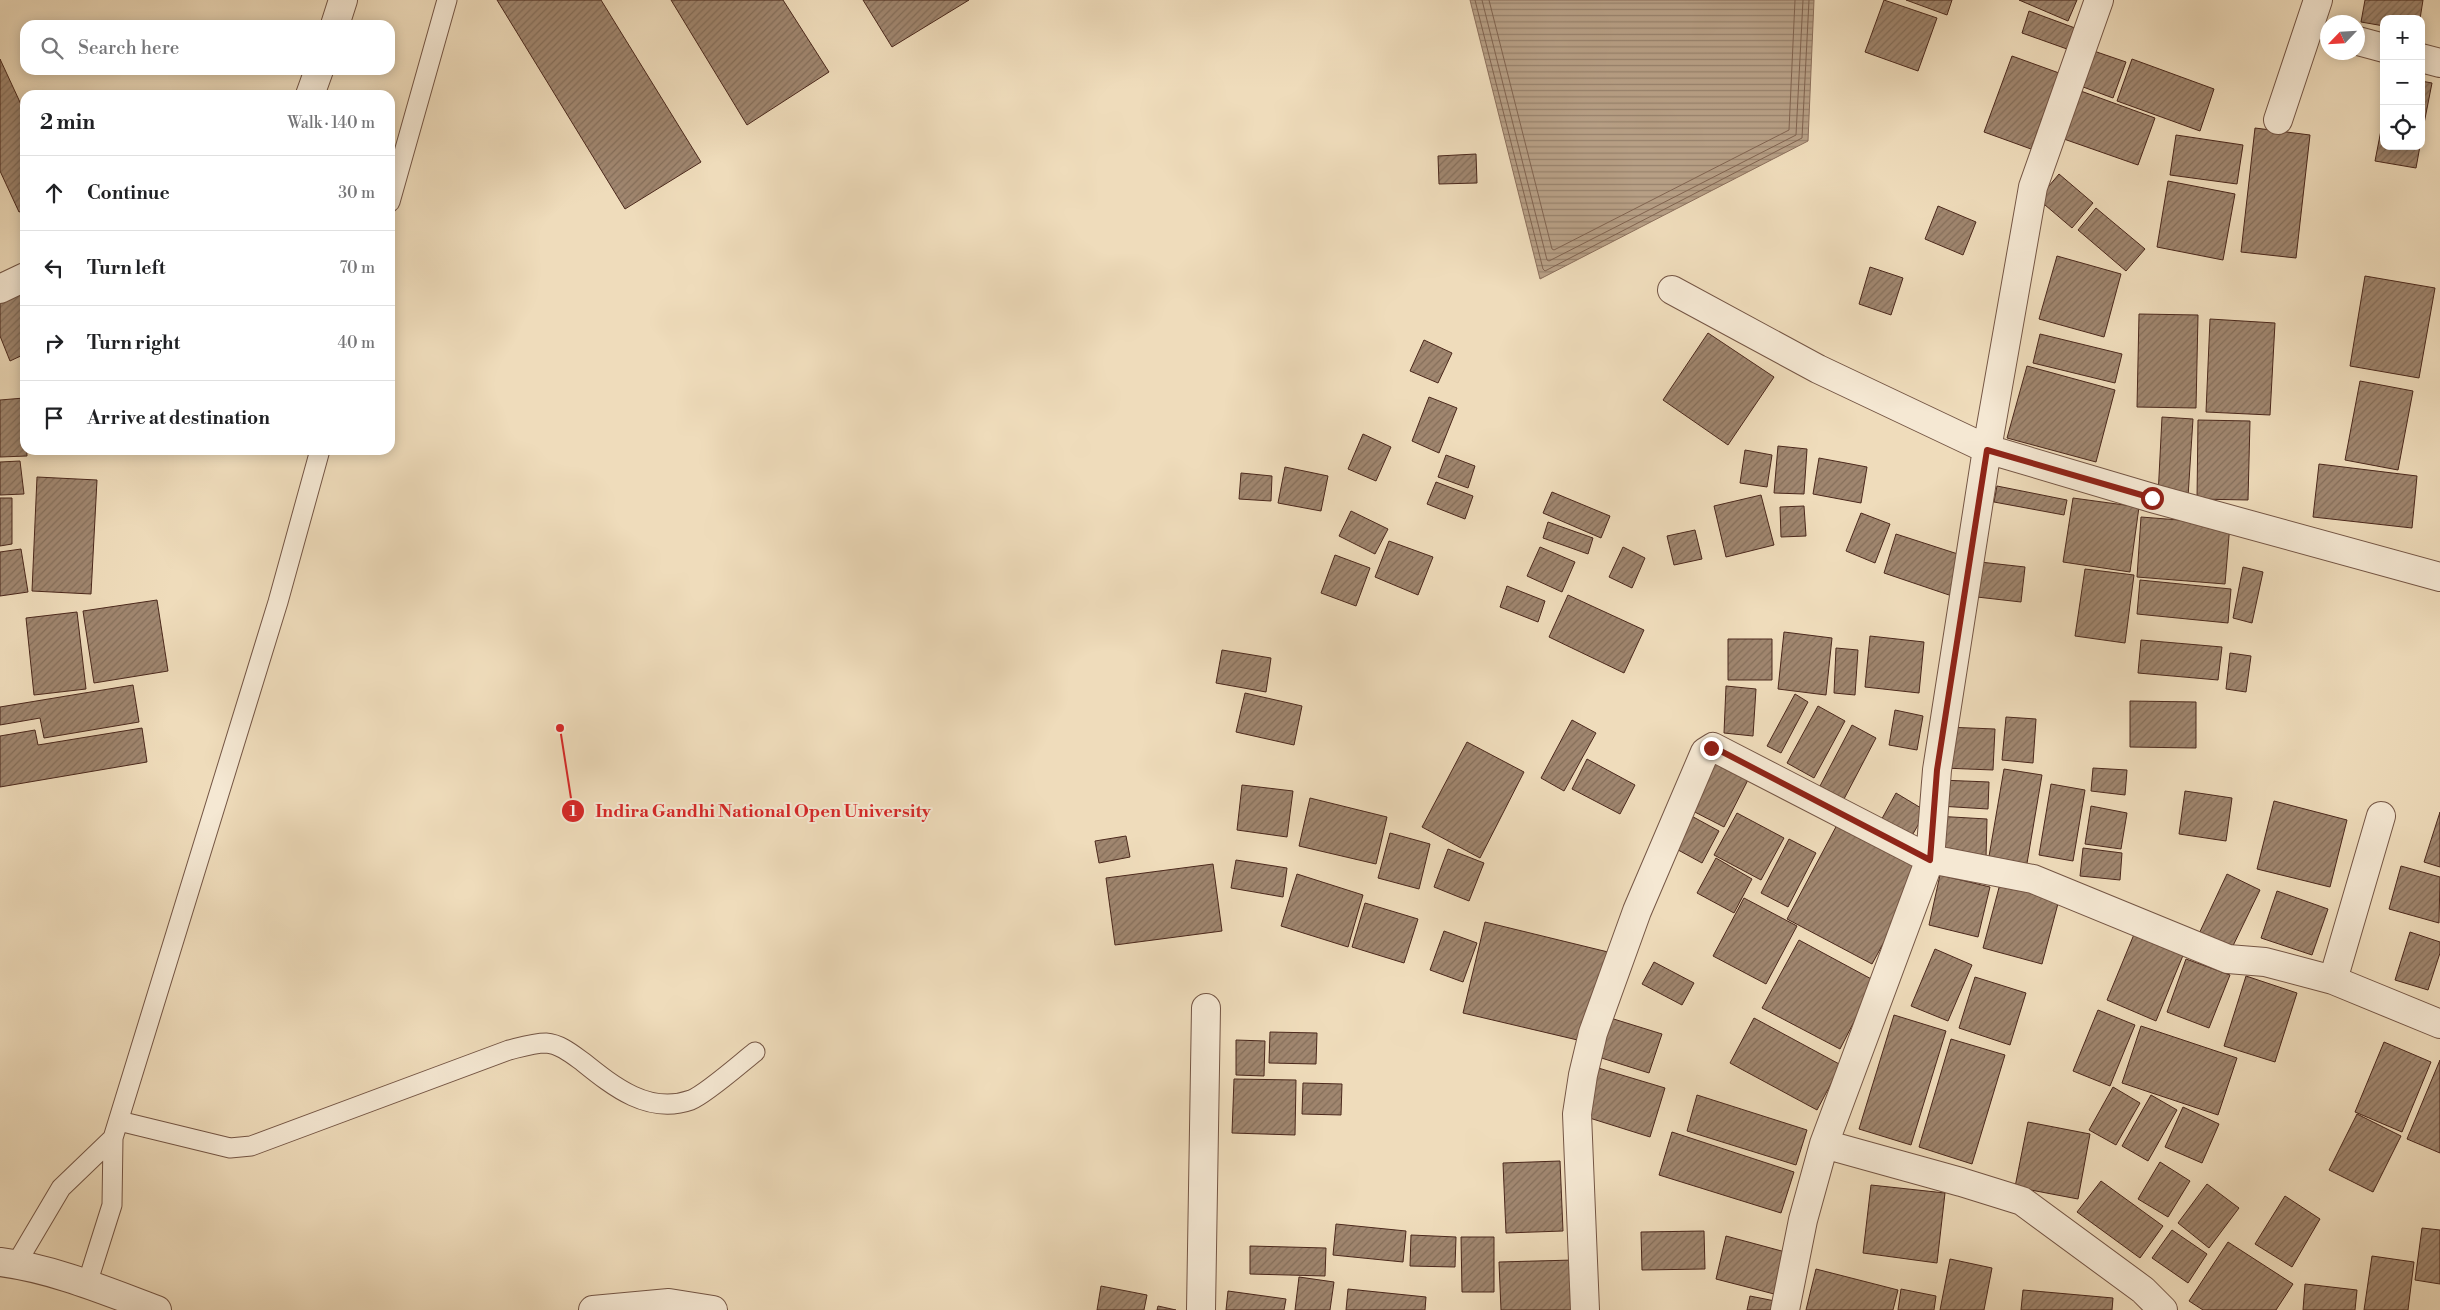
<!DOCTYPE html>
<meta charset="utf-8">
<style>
body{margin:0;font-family:"Libre Bodoni",serif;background:#f2f2f2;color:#202124}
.controls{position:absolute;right:15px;top:15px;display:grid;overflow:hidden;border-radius:10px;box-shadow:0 2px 12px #0003}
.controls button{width:45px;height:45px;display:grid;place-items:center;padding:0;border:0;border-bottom:1px solid #e0e0e0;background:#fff;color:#202124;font:25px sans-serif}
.compass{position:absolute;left:2320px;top:15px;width:45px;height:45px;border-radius:50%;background:#fff;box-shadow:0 2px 12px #0003;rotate:245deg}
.stop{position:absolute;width:15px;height:15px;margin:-11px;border:4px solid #8f2418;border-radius:50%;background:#fff}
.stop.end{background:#8f2418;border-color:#fff;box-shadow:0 1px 5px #0008}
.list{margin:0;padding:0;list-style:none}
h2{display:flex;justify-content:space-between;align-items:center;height:65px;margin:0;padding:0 20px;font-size:21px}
h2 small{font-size:16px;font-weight:400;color:#757577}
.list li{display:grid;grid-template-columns:32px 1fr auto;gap:15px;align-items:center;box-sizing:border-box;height:75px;padding:0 20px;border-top:1px solid #e0e0e0}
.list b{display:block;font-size:19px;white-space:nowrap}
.list em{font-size:16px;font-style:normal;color:#757577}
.icon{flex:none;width:28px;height:28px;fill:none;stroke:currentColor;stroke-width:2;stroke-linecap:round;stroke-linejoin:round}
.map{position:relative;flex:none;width:2440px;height:1310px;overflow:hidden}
.search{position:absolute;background:#fff;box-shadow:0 2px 12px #0003;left:20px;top:20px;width:375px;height:55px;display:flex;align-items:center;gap:12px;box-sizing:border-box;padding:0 18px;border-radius:15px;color:#757577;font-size:19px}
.panel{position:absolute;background:#fff;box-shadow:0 2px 12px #0003;left:20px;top:90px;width:375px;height:365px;border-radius:15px}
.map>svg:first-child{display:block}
</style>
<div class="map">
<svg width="2440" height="1310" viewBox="0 0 2440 1310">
<defs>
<pattern id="water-rules" width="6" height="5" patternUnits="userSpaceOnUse" patternTransform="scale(1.25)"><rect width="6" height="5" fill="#b79f85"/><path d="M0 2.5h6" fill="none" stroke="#97826c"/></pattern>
<pattern id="building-hatch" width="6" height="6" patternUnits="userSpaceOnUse" patternTransform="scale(1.25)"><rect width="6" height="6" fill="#a0866f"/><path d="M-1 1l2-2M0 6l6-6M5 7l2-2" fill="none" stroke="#846e5a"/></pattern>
</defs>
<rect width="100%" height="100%" fill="#efdcbb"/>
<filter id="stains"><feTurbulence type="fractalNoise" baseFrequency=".004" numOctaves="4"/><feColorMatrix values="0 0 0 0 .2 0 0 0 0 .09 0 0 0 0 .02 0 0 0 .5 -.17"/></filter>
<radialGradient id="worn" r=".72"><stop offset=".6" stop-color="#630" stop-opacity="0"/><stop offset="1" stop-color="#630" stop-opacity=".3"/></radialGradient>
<path fill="url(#water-rules)" stroke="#8c6f5b" d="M1470,0H1814L1808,141L1540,279Z"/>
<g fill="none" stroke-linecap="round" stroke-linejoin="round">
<path stroke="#816450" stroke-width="1" d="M1475,0L1543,269L1545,271L1802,138L1809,0
M1482,0L1547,260L1549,261L1796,135L1803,0
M1489,0L1552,249L1554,250L1789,130L1795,0"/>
</g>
<path fill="url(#building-hatch)" stroke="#4b281c" d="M497,0H601L701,162L625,209Z
M671,0H783L829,72L747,125Z
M863,0H969L892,47Z
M1884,0L1937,18L1918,71L1865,52Z
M1906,0H1952L1947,15Z
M2019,0H2077L2068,21Z
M2365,0H2423L2420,19H2384V26L2361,22Z
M2029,11L2075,28L2067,49L2022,33Z
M2088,49L2126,62L2113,98L2075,84Z
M2012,56L2059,73L2031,149L1984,132Z
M0,59L25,113V210L19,212L0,171Z
M2132,59L2214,89L2200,131L2117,101Z
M2421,81L2432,83L2421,139Z
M2078,90L2155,118L2138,165L2061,138Z
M2384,115V146H2420L2416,168L2375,161Z
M2255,128L2310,135L2296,258L2241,252Z
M2176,135L2243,145L2237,184L2170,175Z
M1476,154L1477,183L1439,184L1438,156Z
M2059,174L2093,203L2072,228L2038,199Z
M2168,181L2235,194L2223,260L2157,247Z
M1938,206L1976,222L1963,255L1925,239Z
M2096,208L2145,249L2126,271L2078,230Z
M2057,256L2121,274L2104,337L2039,319Z
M1870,267L1903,278L1891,315L1859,304Z
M2365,276L2435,288L2419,378L2350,366Z
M25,291V354L10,361L0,336V303Z
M2139,314L2198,315L2196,408L2137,407Z
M2210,319L2275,323L2270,415L2206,412Z
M1708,333L1774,377L1728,445L1663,400Z
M2040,334L2122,354L2115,383L2033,363Z
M1424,340L1452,353L1438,383L1410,371Z
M2027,366L2115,390L2096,462L2007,438Z
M2360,381L2413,391L2398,470L2345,460Z
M1429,397L1457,408L1439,453L1412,441Z
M24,398L27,456L0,457V400Z
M2162,417L2193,419L2188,497L2158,496Z
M2198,420L2250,421L2248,500L2197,499Z
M1363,434L1391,447L1376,481L1348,469Z
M1778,446L1807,449L1804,494L1774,493Z
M1745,450L1772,455L1767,487L1740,483Z
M1446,455L1475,466L1468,488L1438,477Z
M1819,458L1867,467L1861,503L1813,494Z
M20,461L24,494L0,495V462Z
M2319,464L2417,476L2412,528L2313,517Z
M1285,467L1328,476L1321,511L1278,503Z
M1241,473L1272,476L1271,501L1239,499Z
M37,477L97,480L91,594L32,591Z
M1436,482L1473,496L1465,519L1427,504Z
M1997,486L2067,500L2064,515L1994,502Z
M1552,492L1610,516L1601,538L1543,513Z
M1761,495L1774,545L1726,557L1714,506Z
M0,498H12V544L0,546Z
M2073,498L2139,507L2130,572L2063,562Z
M1804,506L1806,536L1781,537L1780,507Z
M1351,511L1388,529L1375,554L1339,536Z
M1861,513L1890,524L1875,563L1846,551Z
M2141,517L2230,524L2225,584L2137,577Z
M1548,522L1593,538L1588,554L1543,538Z
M1695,530L1702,559L1674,565L1667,536Z
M1896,534L1964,556L1952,596L1884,573Z
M1389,541L1433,557L1418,595L1375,577Z
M1540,547L1575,562L1562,592L1527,576Z
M1623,547L1645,558L1632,588L1609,577Z
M21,549L28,592L0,596V552Z
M1335,555L1370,568L1356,606L1321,593Z
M1980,562L2025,567L2021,602L1977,597Z
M2243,567L2263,572L2252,623L2233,618Z
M2085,569L2134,575L2125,643L2075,636Z
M2140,580L2231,589L2228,623L2137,614Z
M1507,586L1545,601L1538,622L1500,607Z
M1568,595L1644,630L1624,673L1549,637Z
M157,600L168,671L94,683L83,611Z
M77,612L86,689L34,695L26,618Z
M1784,632L1832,638L1826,695L1778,689Z
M1870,636L1924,642L1919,693L1865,687Z
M1728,639H1772V680H1728Z
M2141,640L2222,647L2218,680L2138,673Z
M1836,648L1858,650L1855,695L1834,693Z
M1222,650L1271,658L1266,692L1216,683Z
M2230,653L2251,656L2246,692L2226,689Z
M133,685L139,722L44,738L40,718L0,725V707Z
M1726,686L1756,689L1753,736L1724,733Z
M1245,693L1302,706L1294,745L1236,732Z
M1795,694L1808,702L1781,753L1767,746Z
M2130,701L2196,702V748L2130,747Z
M1818,706L1845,721L1814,778L1787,763Z
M1895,710L1923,716L1917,750L1889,745Z
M2006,717L2036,719L2033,763L2002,760Z
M1572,720L1596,733L1564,791L1541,778Z
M1852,725L1876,738L1844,799L1820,786Z
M1945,727L1995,729L1993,770L1943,768Z
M142,728L147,762L0,787V736L35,730L38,745Z
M1467,742L1524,772L1480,858L1422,827Z
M1716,753L1751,774L1724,827L1685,807Z
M1587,759L1635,785L1620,814L1572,789Z
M2093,768L2127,770L2125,795L2091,791Z
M2004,769L2042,775L2025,875L1987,868Z
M1940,780L1989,782L1988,809L1939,806Z
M2051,784L2085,790L2073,861L2039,855Z
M1242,785L1293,791L1287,837L1237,830Z
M2185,791L2232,798L2226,841L2179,834Z
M1896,793L1926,811L1909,841L1879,824Z
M1310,798L1387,817L1376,864L1299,846Z
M2274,801L2347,820L2330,887L2257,869Z
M2091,806L2127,813L2121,849L2085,844Z
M2440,812V867L2424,862Z
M1686,813L1719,831L1702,863L1669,845Z
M1737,813L1784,838L1761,880L1714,855Z
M1935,816L1987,819L1986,857L1933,855Z
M1838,823L1924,869L1872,964L1787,919Z
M1390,833L1430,844L1419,889L1378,878Z
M1126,836L1130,857L1099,863L1095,841Z
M1789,839L1816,853L1788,907L1761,893Z
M2083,848L2122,853L2120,880L2080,876Z
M1448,849L1484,863L1469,901L1434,887Z
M1716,858L1752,879L1734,913L1697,893Z
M1236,860L1287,868L1283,897L1231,888Z
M1213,864L1222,931L1115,945L1106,878Z
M2401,866L2440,877L2439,923L2389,909Z
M1297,874L1363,895L1348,947L1281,926Z
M2227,874L2260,890L2229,954L2197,938Z
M1940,875L1990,887L1978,937L1929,925Z
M2001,880L2060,896L2042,964L1983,948Z
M2277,891L2328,909L2312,955L2261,938Z
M1744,898L1797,926L1766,984L1713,956Z
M1365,903L1418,919L1404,963L1352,947Z
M1485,922L1608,952L1586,1042L1463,1013Z
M1444,931L1477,943L1463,982L1430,970Z
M2135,932L2184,953L2156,1021L2107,1000Z
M2410,932L2440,942V953L2428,990L2395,980Z
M1799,940L1875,981L1840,1049L1762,1008Z
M1935,949L1972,965L1948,1021L1911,1006Z
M2186,959L2230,975L2209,1028L2167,1012Z
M1654,962L1694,983L1682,1005L1642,984Z
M2246,976L2297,993L2275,1062L2224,1046Z
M1975,977L2026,993L2010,1045L1959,1028Z
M2098,1010L2135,1025L2110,1086L2073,1071Z
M1894,1015L1946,1031L1911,1145L1859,1129Z
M1604,1016L1662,1034L1649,1073L1592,1055Z
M1754,1018L1841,1065L1817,1110L1730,1063Z
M2141,1026L2237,1058L2218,1115L2122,1083Z
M1270,1032L1317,1033L1316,1064L1269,1063Z
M1951,1039L2005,1055L1972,1164L1919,1147Z
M1236,1040L1265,1041L1264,1076L1236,1075Z
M2384,1042L2431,1062L2402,1132L2355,1112Z
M2440,1060V1153L2407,1139Z
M1595,1067L1665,1088L1650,1137L1580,1115Z
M1234,1079L1296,1080L1295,1135L1232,1133Z
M1303,1083L1342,1084L1341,1115L1302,1114Z
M2113,1087L2140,1103L2116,1145L2089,1130Z
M1697,1095L1807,1130L1796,1165L1687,1131Z
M2151,1095L2177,1110L2148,1161L2122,1146Z
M2183,1107L2219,1124L2202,1163L2165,1147Z
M2357,1114L2401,1136L2373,1192L2329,1170Z
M2028,1122L2090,1134L2078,1199L2015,1187Z
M1672,1132L1794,1172L1781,1213L1659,1175Z
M1560,1161L1563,1231L1506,1233L1503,1163Z
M2160,1162L2190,1181L2168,1217L2138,1199Z
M2101,1181L2163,1226L2140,1258L2077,1212Z
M2207,1184L2239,1208L2209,1248L2178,1223Z
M1871,1185L1945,1193L1937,1263L1863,1253Z
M2285,1196L2320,1219L2292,1267L2255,1244Z
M1336,1224L1406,1231L1403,1262L1333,1255Z
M2422,1228L2440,1230V1284L2415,1280Z
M2172,1230L2207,1254L2188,1283L2152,1258Z
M1704,1231L1705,1269L1642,1270L1641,1232Z
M1411,1235L1456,1237L1455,1267L1410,1266Z
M1726,1236L1789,1253L1778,1295L1716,1279Z
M1461,1237H1494V1292H1462Z
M2228,1242L2293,1284L2276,1310H2203L2189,1301Z
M1250,1246L1326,1248L1325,1276L1250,1274Z
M2372,1256L2414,1262L2408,1310H2364Z
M1950,1259L1992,1268L1984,1310H1940Z
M1574,1260L1576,1310H1501L1499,1262Z
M1816,1269L1898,1290L1893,1310H1806Z
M1299,1277L1334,1282L1330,1310H1295Z
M2305,1284L2357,1290L2355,1310H2303Z
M1101,1286L1147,1295L1144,1310H1097Z
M1348,1289L1426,1297L1425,1310H1346Z
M1901,1289L1936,1296L1934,1310H1898Z
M2023,1290L2113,1298L2112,1310H2021Z
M1228,1291L1286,1299L1284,1310H1226Z
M1750,1296L1780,1302L1778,1310H1747Z
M1158,1306L1176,1310H1157Z"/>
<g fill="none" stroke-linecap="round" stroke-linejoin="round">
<g stroke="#745544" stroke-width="21">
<path id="service" d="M390,202L447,0
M119,1121L230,1148L251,1146L509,1050C521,1047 534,1043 546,1043C560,1044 572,1054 583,1062C614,1087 649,1115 691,1100C706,1094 741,1063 755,1052
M16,1264L61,1188L113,1138
M87,1284L112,1205L113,1138L278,602L320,450"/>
</g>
<g stroke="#745544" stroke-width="30">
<path id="minor" d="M335,25L343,0
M2358,41L2384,48
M2421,58L2440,63
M310,95L319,70
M2278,120L2318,0
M0,289L25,277
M1672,290L1818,369L1987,449L2152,498L2440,577
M2333,980L2381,816
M1824,1144L1961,1182L2022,1201L2143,1290L2163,1310
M1201,1310L1206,1008
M1585,1310L1577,1114L1583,1075L1593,1033L1637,911L1705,752L1713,747L1930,859L2033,879L2228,959L2265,962L2333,980L2440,1024
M1785,1310L1803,1220L1824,1144L1930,859L1937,770L1987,449L2033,187L2099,0"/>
</g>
<g stroke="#745544" stroke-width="30">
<path id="tertiary" d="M0,1262C54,1269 106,1291 157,1310
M593,1310L669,1303L713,1310"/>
</g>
<use href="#service" stroke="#f5e8d3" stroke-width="19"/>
<use href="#minor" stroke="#f5e8d3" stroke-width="28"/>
<use href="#tertiary" stroke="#f5e8d3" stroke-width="28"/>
</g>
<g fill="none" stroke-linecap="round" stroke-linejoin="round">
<path stroke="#8f2418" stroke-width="6" d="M1711,748L1713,747L1930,860L1937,770L1987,450L2152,498"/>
</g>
<path fill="none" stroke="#d62828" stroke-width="2" d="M560 728L573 811"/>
<g fill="#d62828" stroke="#f5e8d3" stroke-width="2">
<circle cx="560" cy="728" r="5"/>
<circle cx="573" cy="811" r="12"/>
</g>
<g font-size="15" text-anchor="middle" font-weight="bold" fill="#fff">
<text x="573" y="816">1</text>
</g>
<g font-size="18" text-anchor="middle" font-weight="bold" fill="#d62828" stroke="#f5e8d3" stroke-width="4" stroke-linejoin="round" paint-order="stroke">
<text x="763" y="817">Indira Gandhi National Open University</text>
</g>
<rect width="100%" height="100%" filter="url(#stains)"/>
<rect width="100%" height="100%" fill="url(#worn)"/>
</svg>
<div class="controls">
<button>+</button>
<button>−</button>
<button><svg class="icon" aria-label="locate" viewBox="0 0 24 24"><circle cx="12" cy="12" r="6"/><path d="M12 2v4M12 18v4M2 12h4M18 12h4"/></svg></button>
</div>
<svg class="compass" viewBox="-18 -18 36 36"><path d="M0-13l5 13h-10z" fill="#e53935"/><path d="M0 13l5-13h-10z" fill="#757577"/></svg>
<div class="stop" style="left:2152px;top:498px"></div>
<div class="stop end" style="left:1711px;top:748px"></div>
<div class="search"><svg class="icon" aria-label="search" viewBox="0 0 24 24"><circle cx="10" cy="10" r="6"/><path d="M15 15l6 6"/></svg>Search here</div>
<section class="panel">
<h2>2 min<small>Walk · 140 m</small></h2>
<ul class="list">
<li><svg class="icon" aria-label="ahead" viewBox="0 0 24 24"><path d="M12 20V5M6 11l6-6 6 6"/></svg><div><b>Continue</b></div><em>30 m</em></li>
<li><svg class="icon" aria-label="left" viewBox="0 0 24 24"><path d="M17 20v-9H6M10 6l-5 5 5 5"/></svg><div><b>Turn left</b></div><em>70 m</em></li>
<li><svg class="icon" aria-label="right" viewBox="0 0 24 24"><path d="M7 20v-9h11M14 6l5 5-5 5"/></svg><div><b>Turn right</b></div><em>40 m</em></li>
<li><svg class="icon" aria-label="arrive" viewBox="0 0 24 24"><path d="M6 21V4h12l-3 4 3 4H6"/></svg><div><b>Arrive at destination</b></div></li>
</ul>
</section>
</div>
